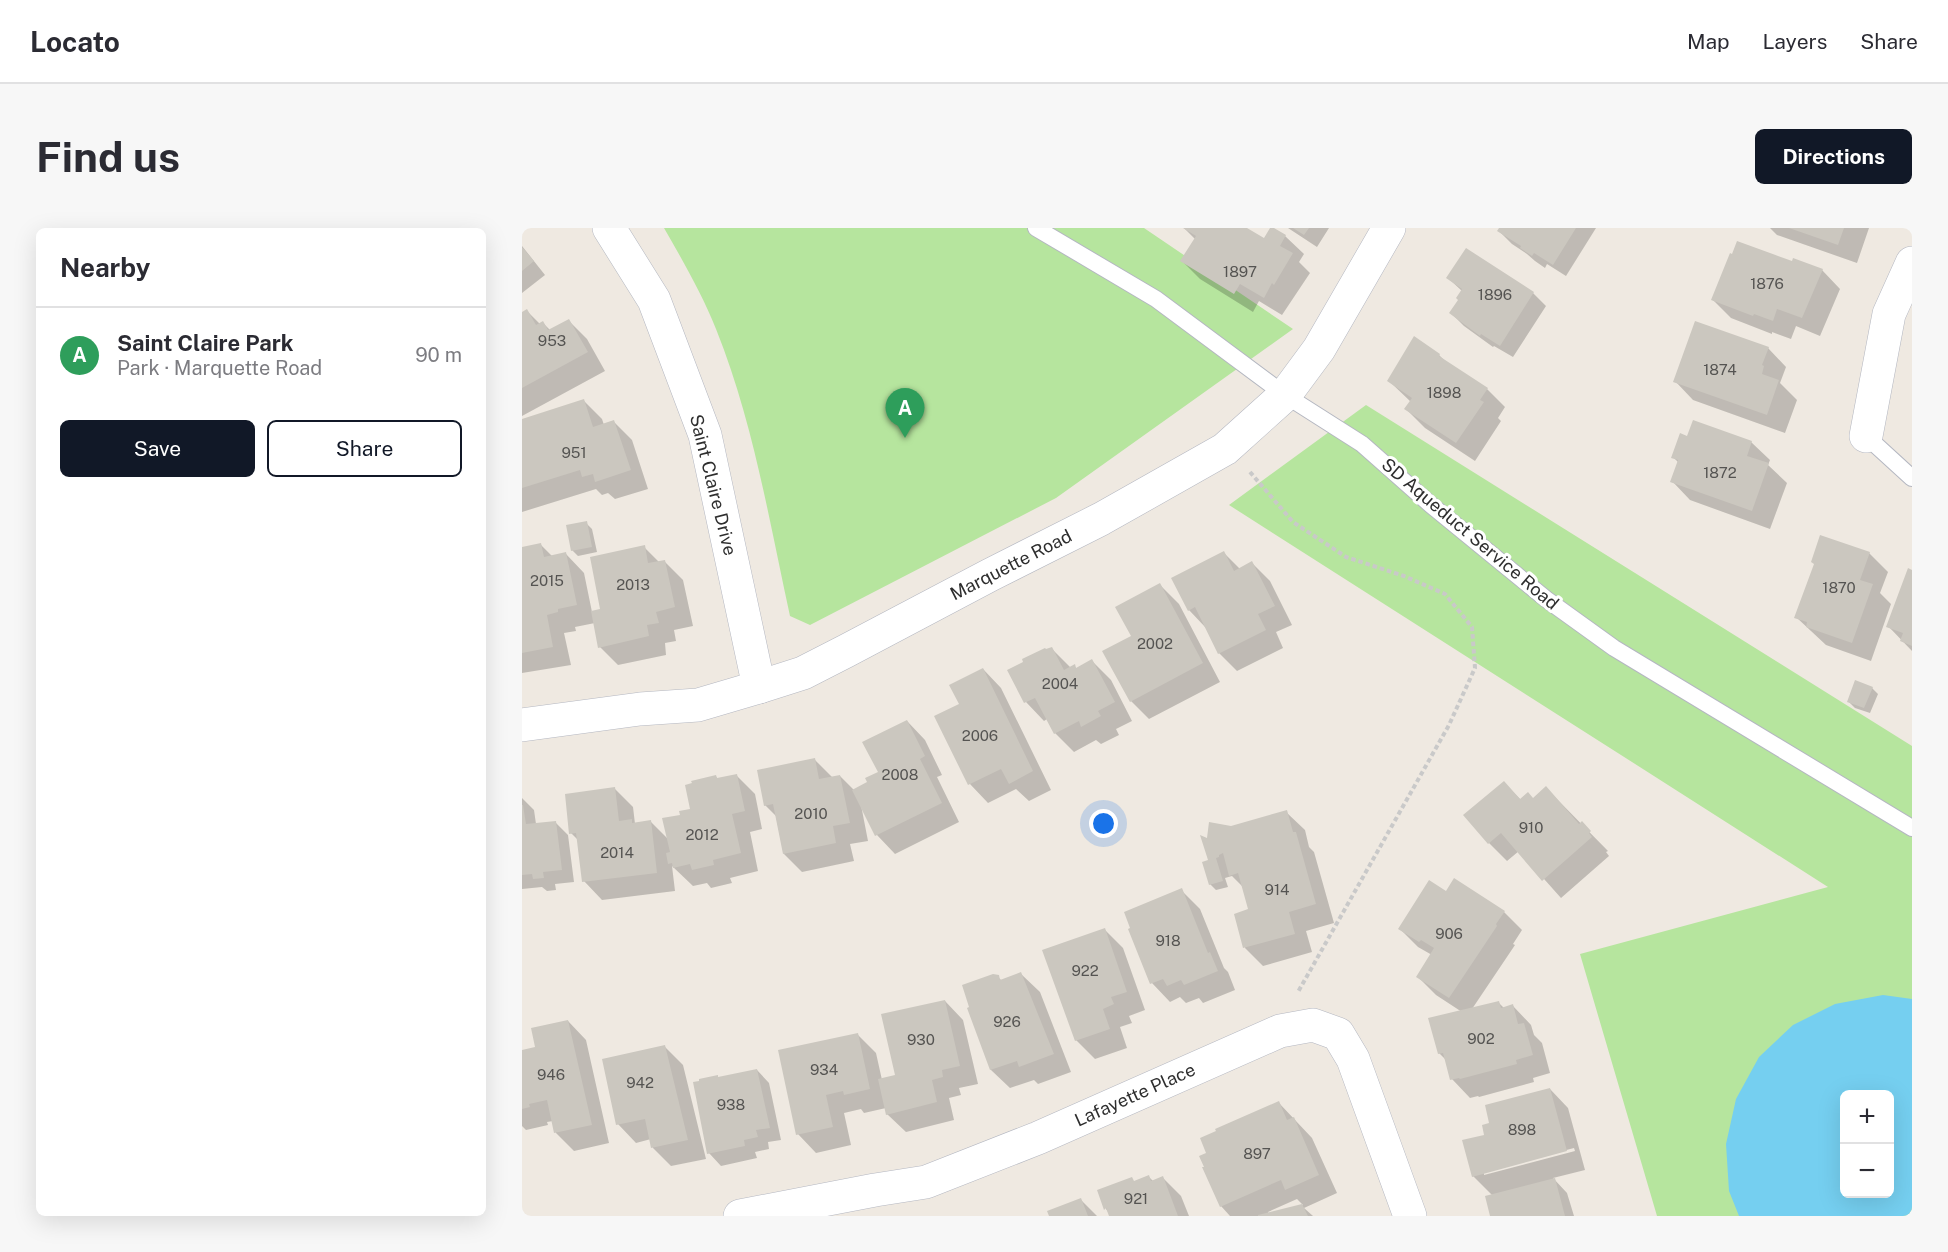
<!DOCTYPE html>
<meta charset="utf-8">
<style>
body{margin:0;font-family:"Public Sans",sans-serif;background:#f7f7f7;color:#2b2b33}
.controls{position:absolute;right:18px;bottom:18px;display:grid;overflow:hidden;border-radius:9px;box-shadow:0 6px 24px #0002}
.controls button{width:54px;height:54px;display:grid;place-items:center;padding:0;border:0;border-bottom:2px solid #e1e1e2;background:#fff;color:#2b2b33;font:30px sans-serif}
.you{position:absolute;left:582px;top:596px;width:21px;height:21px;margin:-15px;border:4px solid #fff;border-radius:50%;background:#1a73e8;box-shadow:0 0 0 9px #1a73e833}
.badge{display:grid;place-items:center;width:39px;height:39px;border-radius:50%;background:#111827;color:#fff;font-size:20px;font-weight:700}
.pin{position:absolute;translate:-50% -50px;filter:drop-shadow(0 2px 3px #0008)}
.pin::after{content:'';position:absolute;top:32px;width:21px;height:18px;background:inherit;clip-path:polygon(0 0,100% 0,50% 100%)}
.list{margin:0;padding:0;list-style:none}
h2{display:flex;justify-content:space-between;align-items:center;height:78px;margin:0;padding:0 24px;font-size:26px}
h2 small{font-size:20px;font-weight:400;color:#7c7c81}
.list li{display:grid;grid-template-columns:39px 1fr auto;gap:18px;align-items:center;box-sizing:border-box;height:96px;padding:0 24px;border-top:2px solid #e1e1e2}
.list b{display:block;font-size:22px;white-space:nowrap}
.list p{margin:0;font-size:20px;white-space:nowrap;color:#7c7c81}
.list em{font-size:20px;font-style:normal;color:#7c7c81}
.actions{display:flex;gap:12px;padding:18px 24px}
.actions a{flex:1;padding:14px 0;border:2px solid #111827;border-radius:9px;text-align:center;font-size:21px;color:#111827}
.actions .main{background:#111827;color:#fff}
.map{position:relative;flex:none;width:1390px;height:988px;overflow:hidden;border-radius:9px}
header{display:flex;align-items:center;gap:36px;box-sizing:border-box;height:84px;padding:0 30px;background:#fff;border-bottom:2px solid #e1e1e2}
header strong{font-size:28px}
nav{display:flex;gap:33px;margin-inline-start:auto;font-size:21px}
.intro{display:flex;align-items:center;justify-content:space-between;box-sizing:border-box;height:144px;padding:0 36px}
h1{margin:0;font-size:42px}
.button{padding:15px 27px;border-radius:9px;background:#111827;color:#fff;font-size:21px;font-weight:700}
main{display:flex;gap:36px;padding:0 36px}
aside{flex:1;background:#fff;border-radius:9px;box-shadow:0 6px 24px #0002}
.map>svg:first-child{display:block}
</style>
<header>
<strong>Locato</strong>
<nav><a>Map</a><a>Layers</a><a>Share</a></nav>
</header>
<div class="intro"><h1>Find us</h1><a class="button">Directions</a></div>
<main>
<aside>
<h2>Nearby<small></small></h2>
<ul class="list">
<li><span class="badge" style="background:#2e9e5b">A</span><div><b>Saint Claire Park</b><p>Park · Marquette Road</p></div><em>90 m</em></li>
</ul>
<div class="actions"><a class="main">Save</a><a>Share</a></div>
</aside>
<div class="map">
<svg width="1390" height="988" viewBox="0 0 1390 988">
<rect width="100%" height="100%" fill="#efe9e1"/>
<path fill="#b6e59e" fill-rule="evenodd" d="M142,0H622L771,101L534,270L288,397L268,388C247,292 231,193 194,101C180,66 161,33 142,0Z
M844,177L1390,518V988H1135L1058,726L1306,659L707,277ZM1322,866H1368V966H1322Z"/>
<path fill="#75cff0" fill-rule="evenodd" d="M1361,767L1390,771V988H1217L1207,963L1204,916L1214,871L1237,829L1271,797L1313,776ZM1322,866H1368V966H1322Z"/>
<path fill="#0003" fill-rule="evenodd" d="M662,0H721L742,12L763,8L782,26L777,34L788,45L760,87L737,73L731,84L678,51L660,33L673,11Z
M766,0H807L795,19Z
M979,0H1074L1044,48L1025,36L1023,40L1013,33L1005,26L990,16L977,3Z
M1248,0H1347L1335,35L1255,7Z
M0,18L23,47L0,65Z
M1211,28L1270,35L1300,42L1318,61L1298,108L1274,98L1269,111L1250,104V106L1209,90L1191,72Z
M926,50L1011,65L1024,78L991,129L972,118L971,119L942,98L929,85L938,72L940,63Z
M5,83L18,96L21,95L29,103L47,93L65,111L83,143L0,188V86Z
M1246,120L1264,139L1258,155L1275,172L1263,205L1171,172L1153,153Z
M917,127L926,136L965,161L983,179L976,190L979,193L953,233L903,200L884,181L889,174L867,153Z
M62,173L80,191L82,197L92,194L110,212L126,261L93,271L86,265L80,267L74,261L0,284V193Z
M1166,210L1229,214L1248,232L1246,237L1265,255L1248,301L1168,272L1150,253L1157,235L1151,229Z
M64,295L70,301L75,324L56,328L50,322Z
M19,317L31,329L44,326L62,345L70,384L80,382L122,319L137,334L142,333L161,352L171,398L152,402L154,413L143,415L144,427L96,437L78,419L73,395L53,399L54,403L42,405L49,437L0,445V321Z
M702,325L718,341L730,335L748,353L770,397L754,404L761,420L715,443L697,425L684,400L667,382Z
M1347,325L1366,344L1358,365L1369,376L1349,433L1304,417L1274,389Z
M1387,342L1390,344V423L1366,398Z
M638,357L657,376L698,454L627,491L609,473L611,409Z
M530,421L549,440L552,438L555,441L570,433L589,452L610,493L594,501L597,507L579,516L574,512L552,524L533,505L525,491L522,493L504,474Z
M461,441L479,460L529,562L507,573L494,561L466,575L448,556L414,489L439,476Z
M1350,460L1356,466L1348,485L1333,480L1327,474Z
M385,493L403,512L420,547L415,549L437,594L373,626L355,607L339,577L346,613L328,616L332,633L280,644L262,626L254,588L243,577L292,531L311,550L318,548L332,562L347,555L358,545Z
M214,547L233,566L240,601L228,604L236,643L208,650L210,655L189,660L185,655L171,658L150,638L153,663L80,672L62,653L57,613L49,605L93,561L111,579L113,596L129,594L147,612L160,588L170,582L194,549L196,551Z
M982,555L999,572L1012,571L1024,560L1086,623L1084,624L1087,628L1039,670L997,623L985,633L967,615Z
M0,570L12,582L14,596L33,594L46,607L52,654L33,656L34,662L25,663L20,659L0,661Z
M764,584L783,602L787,619L792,624L812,695L784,703L790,724L741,738L723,720L728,682L722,660L710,648L703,650L706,659L694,662L688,656L689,633L686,612L709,599Z
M659,662L678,681L702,740L706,744L713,762L681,775L677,770L664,775L658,769L648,774L630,755L608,702Z
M924,665L982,684L1000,702L991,716L993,717L950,781L977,775L982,780L991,778L1009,797L1012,807L1020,815L1028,845L1011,850L1012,854L957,869L956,868L948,870L930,851L925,833L917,825L940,784L914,767L896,749L910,727L896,719L877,700Z
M582,701L601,720L623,782L607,788L610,795L598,799L605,820L573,831L554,812Z
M499,746L518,764L549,844L516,856L512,852L488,860L469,842L447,781L476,749L480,753Z
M423,773L441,792L456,856L437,860L439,867L427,870L432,892L384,904L365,886L364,880L342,885L339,881L322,885L329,917L294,925L276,906L336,807L354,825L360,852L375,848Z
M46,793L64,812L87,915L52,923L34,905L31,893L25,894L26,897L4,902L0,898V824L15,820Z
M143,819L161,837L184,931L149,938L131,920L129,911L114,915L96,896Z
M235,842L247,855L259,912L246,914L247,921L233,924L235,930L199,938L187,925L195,848L197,850Z
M1028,861L1046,880L1063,942L1031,950L1045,965L1052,988H970V967L951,948L969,896ZM1052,920L1053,923L962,947V944Z
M757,875L790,910L815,965L782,980L791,988H708L699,978ZM775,971L781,977L747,986L746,984Z
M627,949L631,953L641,950L659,968L667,988H589L584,981L577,963L613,954Z
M559,972L575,988H528Z"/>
<path fill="#cbc7bf" d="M661,0H725L742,10L748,0H752L764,7L758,18L771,25L752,57L750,55L742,70L718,56L712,66L658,33L674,8Z
M771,0H787L782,7Z
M977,0H1054L1031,37L1012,25L1010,28L998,20L999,18L975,3Z
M1267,0H1322L1316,17Z
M1215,13L1270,33L1271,30L1301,41L1280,90L1255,81L1251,93L1232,86L1231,88L1189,72L1208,25L1210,26Z
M0,19L12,33L0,43Z
M944,20L1012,64L978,118L959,106L958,108L927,85L936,72L934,70L940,61L924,50Z
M5,81L14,97L21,93L26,102L47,91L66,124L0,160V84Z
M1173,93L1247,119L1240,137L1242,138L1240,146L1257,152L1245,187L1151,154Z
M892,108L918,126L917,128L966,160L958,172L962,174L934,215L882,181L890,170L865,153Z
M62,171L71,199L92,192L109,242L73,254L71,246L60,249L58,242L0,260V191Z
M1171,192L1230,213L1225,228L1247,235L1230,283L1148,254L1156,232L1149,230L1158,205L1165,208Z
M65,293L70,319L49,323L44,297Z
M1298,307L1348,324L1338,352L1351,356L1330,415L1284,399L1285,394L1272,390L1292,336L1289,334Z
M19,315L22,329L44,324L55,377L36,381V384L25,387L31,419L0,425V319Z
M123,317L126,335L143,332L153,379L134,384L137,395L125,397L127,408L76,420L69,383L78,381L68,329Z
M702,323L712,343L730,333L753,378L736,386L744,402L696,426L673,379L666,383L649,350Z
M1386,340L1390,342V418L1378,413L1381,405L1364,399Z
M638,355L681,435L608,474L580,423L609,408L593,379Z
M530,419L542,442L553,436L554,440L570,431L593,474L576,483L579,488L559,499L557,493L532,506L513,470L502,475L485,442L501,434L500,431L523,420L524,421Z
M461,440L511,543L487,556L479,541L446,557L412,488L437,476L427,457Z
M1333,452L1351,459L1342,480L1325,474Z
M385,492L403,528L398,531L420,575L353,608L330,562L345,554L343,550L356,544L340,514Z
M293,530L297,551L318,547L328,595L311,598L314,615L261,626L251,576L242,578L235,542Z
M215,546L223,583L210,586L219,625L191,632L192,637L170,642L168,636L151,640L150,635L146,636L144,625L148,624L140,590L158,587L157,583L168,581L163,557L170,555L169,553L194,547L195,550Z
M982,553L998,571L1006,564L1011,570L1024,558L1057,596L1060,593L1069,603L1067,605L1070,609L1020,653L979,605L966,616L941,587Z
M93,559L97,593L110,591V595L129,592L135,645L60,654L54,605L47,606L43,566Z
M0,577H1L4,596L34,593L40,642L21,644L22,650L11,651L10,646L0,647Z
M765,582L771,604H774L794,676L767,684L773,706L721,720L712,686L726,681L716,645L707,648L701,625L697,627V629L694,630L701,653L687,657L680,634L686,632L678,607L685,610L687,594L709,598Z
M932,650L983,683L974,696L975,698L927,770L894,749L912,720L899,712L897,714L876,701L907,652L924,663Z
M660,660L686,725L688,724L696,743L662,757L659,752L645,758L641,751L628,756L606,701L608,700L602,684Z
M583,700L605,764L589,769L592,776L581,781L588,801L553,813L520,722Z
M499,744L532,826L497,839L495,833L468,842L445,780L447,779L440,757L471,746L477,747L478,752Z
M423,772L438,838L420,842L421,849L410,852L415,874L364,887L356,851L373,847L359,786Z
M977,773L979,780L991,776L996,796L1002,795L1011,827L994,832L995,836L938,851L937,850L928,852L921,825L916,826L906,790Z
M46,792L70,897L32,905L25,872L7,876L8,879L0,881V822L13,819L9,800Z
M336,805L348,861L322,867L321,863L304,867L311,899L274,907L256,822Z
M143,817L166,912L129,920L123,891L94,897L80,831Z
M235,841L248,900L234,902L236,909L222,912L223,918L185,926L171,854L177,853V851L196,847V849Z
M1028,860L1045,923L950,949L940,912L962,907L960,897L967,895L963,877Z
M757,873L765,892L772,889L797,947L763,962L759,952L698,979L680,939H682L677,928L684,925L678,910L694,903L693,901Z
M627,947L629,953L641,948L656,988H587L584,980L582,982L575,962L610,949L612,953Z
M1033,950L1043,988H968L963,968Z
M559,970L566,988H527L525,983Z
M780,976L786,988H736V987Z"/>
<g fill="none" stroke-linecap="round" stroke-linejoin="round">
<g stroke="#b4b7c1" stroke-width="18">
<path id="service" d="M514,0L634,71L763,167L840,216L909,277L1024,371L1092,420L1390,600
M1344,208L1390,250"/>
</g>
<g stroke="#b4b7c1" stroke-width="34">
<path id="minor" d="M1344,208L1367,86L1390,35
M237,459L281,445L324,423L468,347L579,291L703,221L763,167L797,121L867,0
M218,988L353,962L404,954L516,910L758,803L791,797L816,806L831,831L888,988"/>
</g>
<g stroke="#b4b7c1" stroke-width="34">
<path id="tertiary" d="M0,497L118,481L176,477L237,459L183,207L132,72L87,0"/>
</g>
<path stroke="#c9c9c9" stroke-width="4" stroke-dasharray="4.5 3" stroke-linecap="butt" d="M728,244L771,294L824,329L882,348L923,366L950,399L953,440L927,497L776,764"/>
<use href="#service" stroke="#fff" stroke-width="16"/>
<use href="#minor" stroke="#fff" stroke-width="33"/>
<use href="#tertiary" stroke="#fff" stroke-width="33"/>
</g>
<g text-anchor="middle" stroke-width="6" stroke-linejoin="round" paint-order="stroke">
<g font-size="15" fill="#555452">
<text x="718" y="49">1897</text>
<text x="1245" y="61">1876</text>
<text x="973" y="72">1896</text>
<text x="30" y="118">953</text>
<text x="1198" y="147">1874</text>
<text x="922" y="170">1898</text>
<text x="52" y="230">951</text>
<text x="1198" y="250">1872</text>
<text x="25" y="358">2015</text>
<text x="111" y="362">2013</text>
<text x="1317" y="365">1870</text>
<text x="633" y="421">2002</text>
<text x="538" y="461">2004</text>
<text x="458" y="513">2006</text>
<text x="378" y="552">2008</text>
<text x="289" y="591">2010</text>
<text x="1009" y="605">910</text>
<text x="180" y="612">2012</text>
<text x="95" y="630">2014</text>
<text x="755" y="667">914</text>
<text x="927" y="711">906</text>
<text x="646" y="718">918</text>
<text x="563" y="748">922</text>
<text x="485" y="799">926</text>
<text x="959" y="816">902</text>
<text x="399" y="817">930</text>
<text x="302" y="847">934</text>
<text x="29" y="852">946</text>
<text x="118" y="860">942</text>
<text x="209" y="882">938</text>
<text x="1000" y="907">898</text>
<text x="735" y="931">897</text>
<text x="614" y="976">921</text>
</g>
<g font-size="18" fill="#2e2e2e" stroke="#fff">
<text transform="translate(191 257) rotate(76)" y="6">Saint Claire Drive</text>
<text transform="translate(948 306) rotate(40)" y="6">SD Aqueduct Service Road</text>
<text transform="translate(489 337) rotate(-27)" y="6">Marquette Road</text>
<text transform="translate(613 867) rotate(-24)" y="6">Lafayette Place</text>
</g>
</g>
</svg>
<div class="controls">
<button>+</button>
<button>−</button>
</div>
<div class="you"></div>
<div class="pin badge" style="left:383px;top:210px;background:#2e9e5b">A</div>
</div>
</main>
